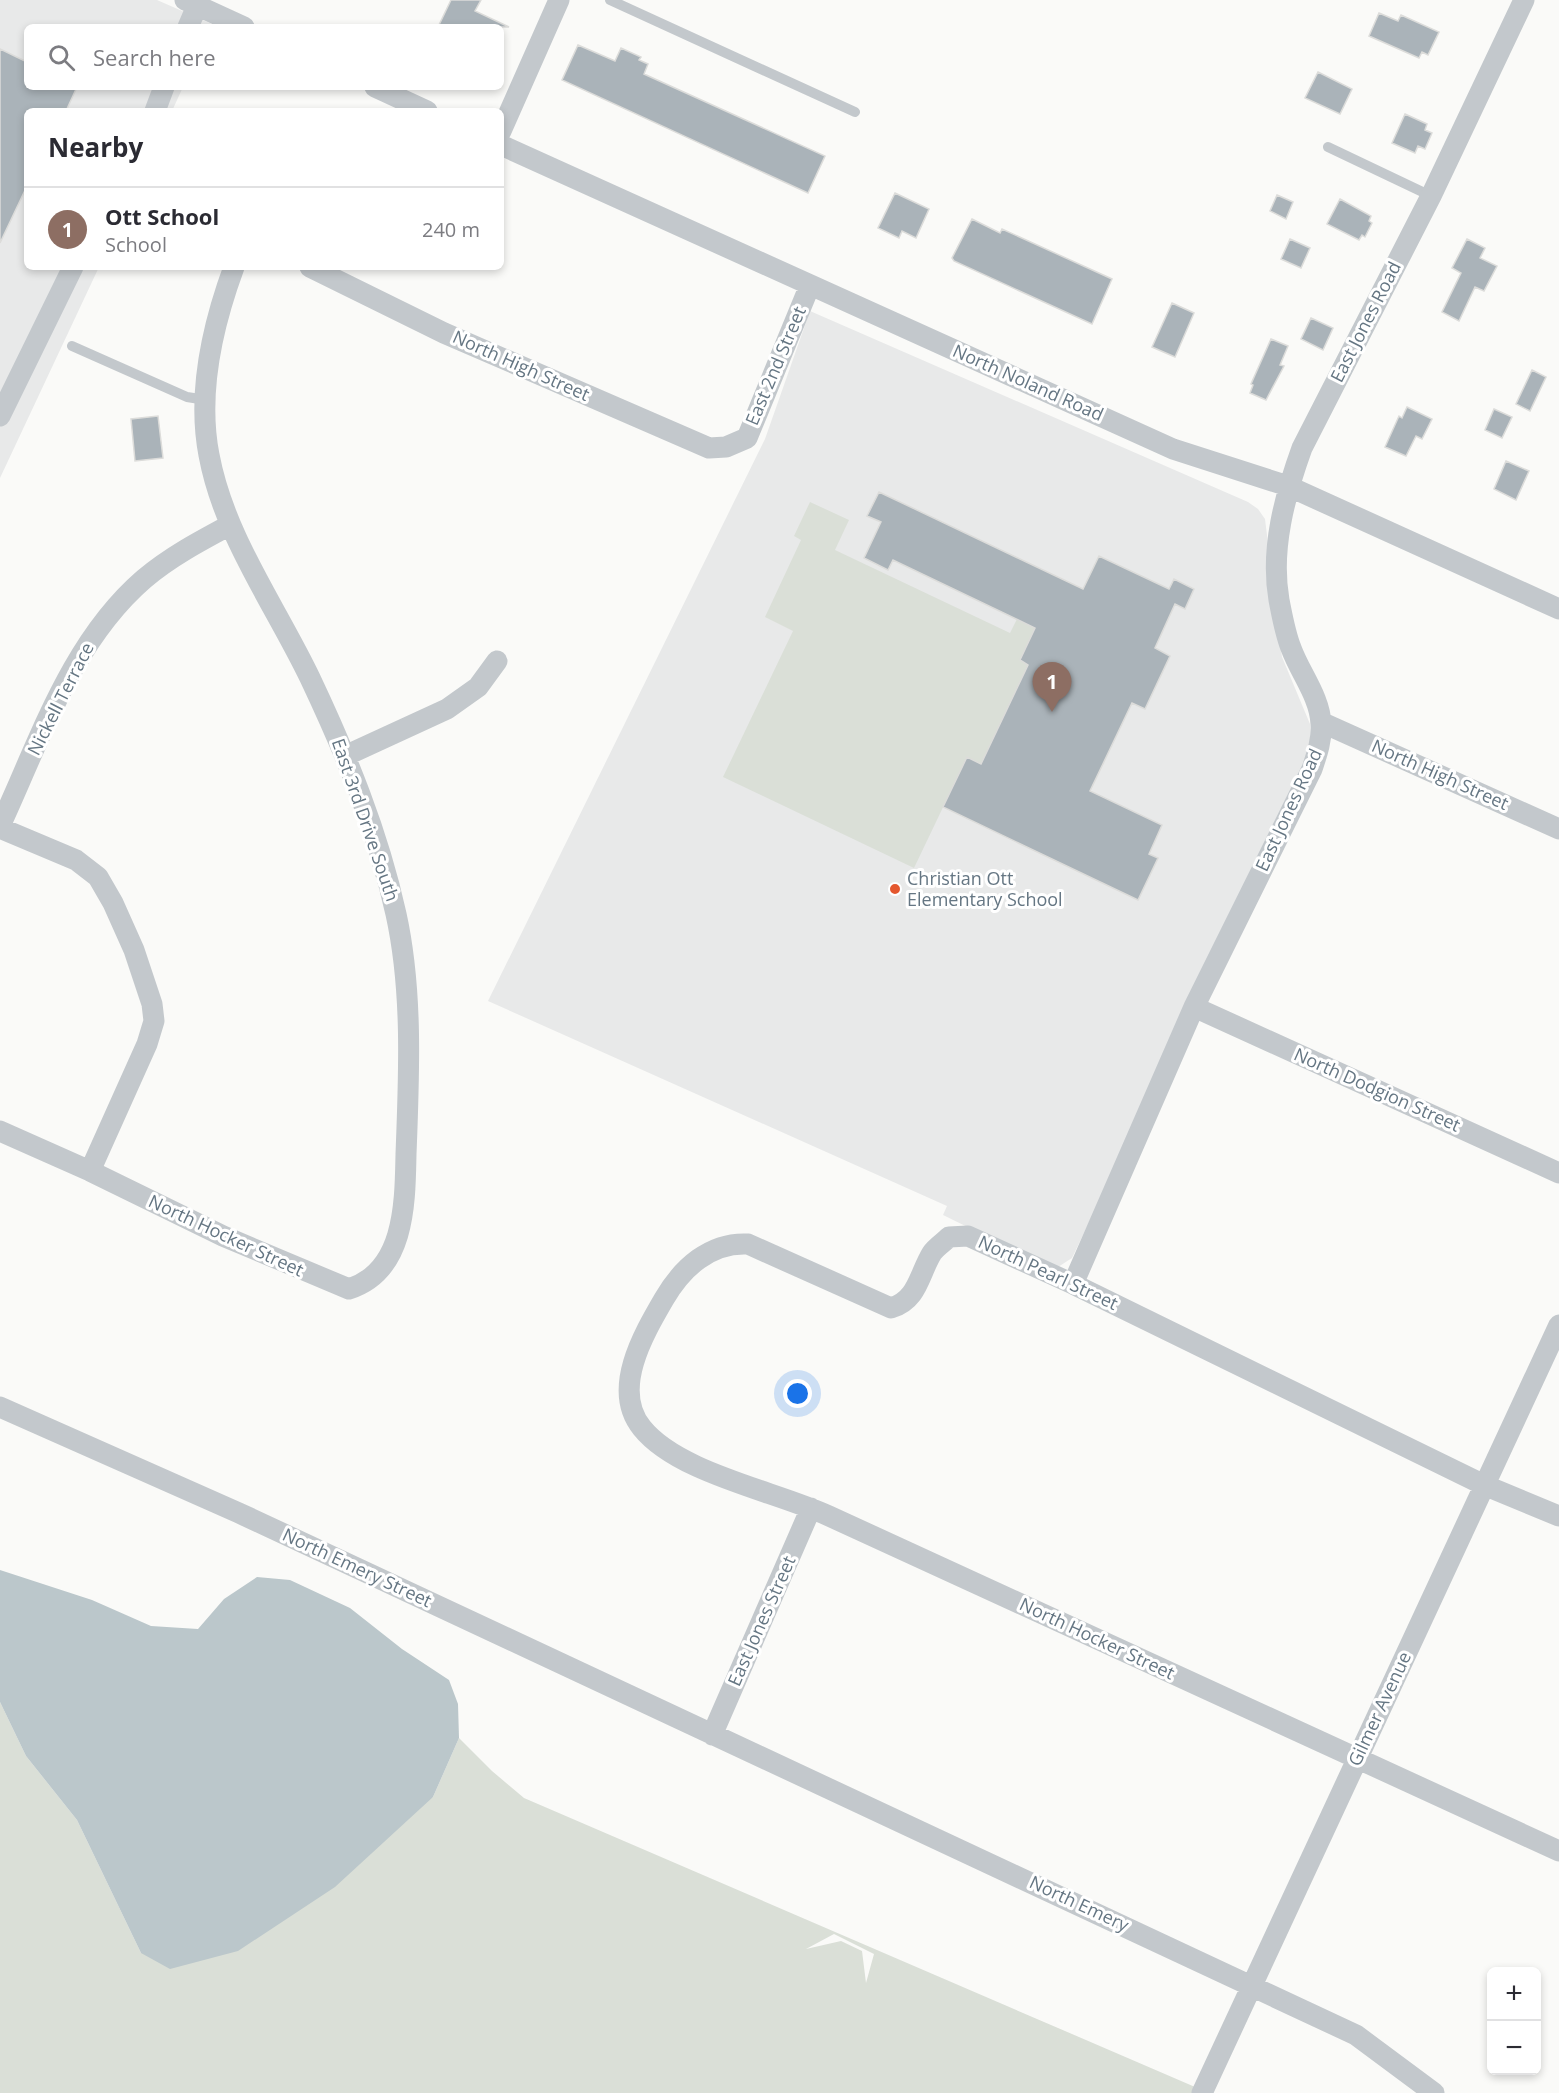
<!DOCTYPE html>
<meta charset="utf-8">
<style>
body{margin:0;font-family:"Open Sans",sans-serif;background:#f2f2f3;color:#2b2b33}
.controls{position:absolute;right:18px;bottom:18px;display:grid;overflow:hidden;border-radius:9px;box-shadow:0 3px 9px #0003}
.controls button{width:54px;height:54px;display:grid;place-items:center;padding:0;border:0;border-bottom:2px solid #e1e1e2;background:#fff;color:#2b2b33;font:30px sans-serif}
.you{position:absolute;left:798px;top:1394px;width:21px;height:21px;margin:-15px;border:4px solid #fff;border-radius:50%;background:#1a73e8;box-shadow:0 0 0 9px #1a73e833}
.badge{display:grid;place-items:center;width:39px;height:39px;border-radius:50%;background:#e4572e;color:#fff;font-size:20px;font-weight:700}
.pin{position:absolute;translate:-50% -50px;filter:drop-shadow(0 2px 3px #0008)}
.pin::after{content:'';position:absolute;top:32px;width:21px;height:18px;background:inherit;clip-path:polygon(0 0,100% 0,50% 100%)}
.list{margin:0;padding:0;list-style:none}
h2{display:flex;justify-content:space-between;align-items:center;height:78px;margin:0;padding:0 24px;font-size:26px}
h2 small{font-size:20px;font-weight:400;color:#7c7c81}
.list li{display:grid;grid-template-columns:39px 1fr auto;gap:18px;align-items:center;box-sizing:border-box;height:84px;padding:0 24px;border-top:2px solid #e1e1e2}
.list b{display:block;font-size:22px;white-space:nowrap}
.list p{margin:0;font-size:20px;white-space:nowrap;color:#7c7c81}
.list em{font-size:20px;font-style:normal;color:#7c7c81}
.icon{flex:none;width:33px;height:33px;fill:none;stroke:currentColor;stroke-width:2;stroke-linecap:round;stroke-linejoin:round}
.map{position:relative;flex:none;width:1559px;height:2093px;overflow:hidden}
.search{position:absolute;background:#fff;box-shadow:0 3px 9px #0003;left:24px;top:24px;width:480px;height:66px;display:flex;align-items:center;gap:15px;box-sizing:border-box;padding:0 21px;border-radius:9px;color:#7c7c81;font-size:22px}
.panel{position:absolute;background:#fff;box-shadow:0 3px 9px #0003;left:24px;top:108px;width:480px;height:162px;border-radius:9px}
.map>svg:first-child{display:block}
</style>
<div class="map">
<svg width="1559" height="2093" viewBox="0 0 1559 2093">
<rect width="100%" height="100%" fill="#fafaf8"/>
<path fill="#e8e9e9" d="M0,0H157L212,24L211,27H27V87H183L172,111H27V267H99L0,478Z
M810,311L1248,502L1258,509L1265,519L1282,657L1310,724V750L1301,777L1072,1258L1058,1267L1041,1263L943,1215L947,1206L488,1001L765,439Z"/>
<path fill="#dadfd7" fill-rule="evenodd" d="M810,502L849,520L835,550L1010,633L1017,619L1035,628L1020,660L1028,665L981,764L967,757L914,868L723,777L793,631L765,617L801,540L794,536Z
M0,1702L26,1756L77,1820L141,1953L433,1797L459,1738L492,1771L524,1798L1209,2093H0ZM834,1934L874,1954L866,1983L862,1951L841,1941L806,1949Z"/>
<path fill="#bbc7cb" d="M0,1570L92,1600L151,1626L198,1629L224,1599L257,1577L290,1580L350,1608L402,1649L449,1680L458,1704L459,1738L433,1797L335,1887L238,1951L170,1969L141,1953L77,1820L26,1756L0,1702Z"/>
<path fill="#aab3b9" stroke="#dcdcda" stroke-width="1.5" d="M451,0H481L475,11L509,27H438Z
M1379,13L1398,21L1401,15L1439,32L1428,55L1422,52L1419,58L1369,36Z
M578,45L615,61L621,48L641,57L639,60L648,64L644,74L825,156L808,193L562,80Z
M0,49L27,62V87H77L66,111H27V186L0,243Z
M1318,72L1352,89L1340,114L1305,98Z
M1405,114L1427,124L1425,130L1432,133L1425,149L1418,146L1415,153L1392,143Z
M895,193L929,209L916,238L902,231L899,238L878,228Z
M1277,195L1293,202L1286,219L1270,211Z
M1340,199L1371,216L1369,221L1372,223L1365,237L1362,235L1359,240L1327,224Z
M972,219L1000,233L1002,229L1112,279L1092,324L954,261L952,258Z
M1290,239L1310,248L1301,268L1281,259Z
M1467,239L1485,248L1480,258L1497,266L1484,291L1475,287L1459,321L1442,312L1461,273L1452,268Z
M1172,303L1194,313L1175,357L1152,347Z
M1311,318L1333,328L1323,350L1301,339Z
M1271,339L1288,346L1280,365L1284,366L1266,400L1250,393L1253,385L1251,384Z
M1532,370L1546,377L1530,411L1516,404Z
M1407,407L1432,419L1422,439L1416,436L1406,456L1385,447L1399,416L1402,418Z
M1494,409L1512,417L1502,438L1485,430Z
M158,416L163,458L135,461L131,419Z
M1506,461L1529,471L1516,500L1494,489Z
M879,492L1083,589L1099,556L1169,589L1174,579L1194,589L1185,609L1175,604L1155,648L1170,656L1145,709L1132,703L1090,791L1162,825L1149,854L1158,858L1138,900L943,807L967,757L981,764L1028,665L1020,660L1035,628L893,560L888,570L864,558L881,522L867,516Z"/>
<g fill="none" stroke-linecap="round" stroke-linejoin="round">
<path stroke="#c3c8cc" stroke-width="10" d="M610,0L855,112
M1328,147L1431,196
M72,346L187,397L206,400"/>
<path stroke="#c3c8cc" stroke-width="21" d="M185,0L244,27
M188,27L197,6
M375,87L427,111
M155,111L164,87
M501,131L559,0
M501,145L1173,449L1288,486L1559,609
M310,267L444,333L709,448L726,447L747,438L810,285
M0,416L73,267
M1321,722L1559,829
M347,755L447,709L478,687L497,661
M0,826C40,740 71,642 144,579C170,557 200,541 230,525
M0,828L76,860L98,877L113,903L134,950L152,1004L154,1021L147,1044L90,1171
M1194,1007L1559,1173
M0,1131L90,1171L223,1236L349,1289C405,1271 405,1204 406,1154C409,1076 413,991 396,914C378,832 346,754 310,678C275,605 224,536 209,455C197,393 213,324 234,267
M1073,1284L1194,1007L1312,769C1317,754 1322,740 1321,724C1320,697 1300,673 1291,648C1285,633 1282,615 1279,600C1270,549 1285,495 1302,448L1431,196L1524,0
M0,1407L239,1513L1356,2035L1434,2093
M1559,1516L1484,1485L1073,1284L968,1236L949,1237C944,1242 936,1247 932,1253C919,1274 918,1300 891,1308L748,1244C710,1242 682,1268 664,1299C643,1335 611,1390 642,1428C678,1473 775,1491 829,1516C1072,1628 1315,1740 1559,1851
M712,1735L811,1508
M1202,2093L1559,1325"/>
</g>
<circle fill="#e4572e" stroke="#fff" stroke-width="2" cx="895" cy="889" r="6"/>
<g text-anchor="middle" stroke-width="6" stroke-linejoin="round" paint-order="stroke">
<g font-size="18" fill="#657683" stroke="#fff">
<text transform="translate(1366 322) rotate(-63)" y="6">East Jones Road</text>
<text transform="translate(521 366) rotate(24)" y="6">North High Street</text>
<text transform="translate(776 366) rotate(-67)" y="6">East 2nd Street</text>
<text transform="translate(1028 383) rotate(24)" y="6">North Noland Road</text>
<text transform="translate(61 699) rotate(-63)" y="6">Nickell Terrace</text>
<text transform="translate(1440 775) rotate(24)" y="6">North High Street</text>
<text transform="translate(1289 810) rotate(-65)" y="6">East Jones Road</text>
<text transform="translate(365 820) rotate(71)" y="6">East 3rd Drive South</text>
<text transform="translate(1377 1090) rotate(24)" y="6">North Dodgion Street</text>
<text transform="translate(226 1236) rotate(25)" y="6">North Hocker Street</text>
<text transform="translate(1048 1273) rotate(25)" y="6">North Pearl Street</text>
<text transform="translate(357 1568) rotate(25)" y="6">North Emery Street</text>
<text transform="translate(762 1621) rotate(-66)" y="6">East Jones Street</text>
<text transform="translate(1097 1639) rotate(25)" y="6">North Hocker Street</text>
<text transform="translate(1380 1709) rotate(-65)" y="6">Gilmer Avenue</text>
<text transform="translate(1079 1904) rotate(25)" y="6">North Emery</text>
</g>
<g font-size="18" fill="#657683" stroke="#fff" text-anchor="start">
<text x="907" y="885">Christian Ott<tspan x="907" dy="21">Elementary School</tspan></text>
</g>
</g>
</svg>
<div class="controls">
<button>+</button>
<button>−</button>
</div>
<div class="you"></div>
<div class="pin badge" style="left:1052px;top:712px;background:#8d6e63">1</div>
<div class="search"><svg class="icon" aria-label="search" viewBox="0 0 24 24"><circle cx="10" cy="10" r="6"/><path d="M15 15l6 6"/></svg>Search here</div>
<section class="panel">
<h2>Nearby<small></small></h2>
<ul class="list">
<li><span class="badge" style="background:#8d6e63">1</span><div><b>Ott School</b><p>School</p></div><em>240 m</em></li>
</ul>
</section>
</div>
